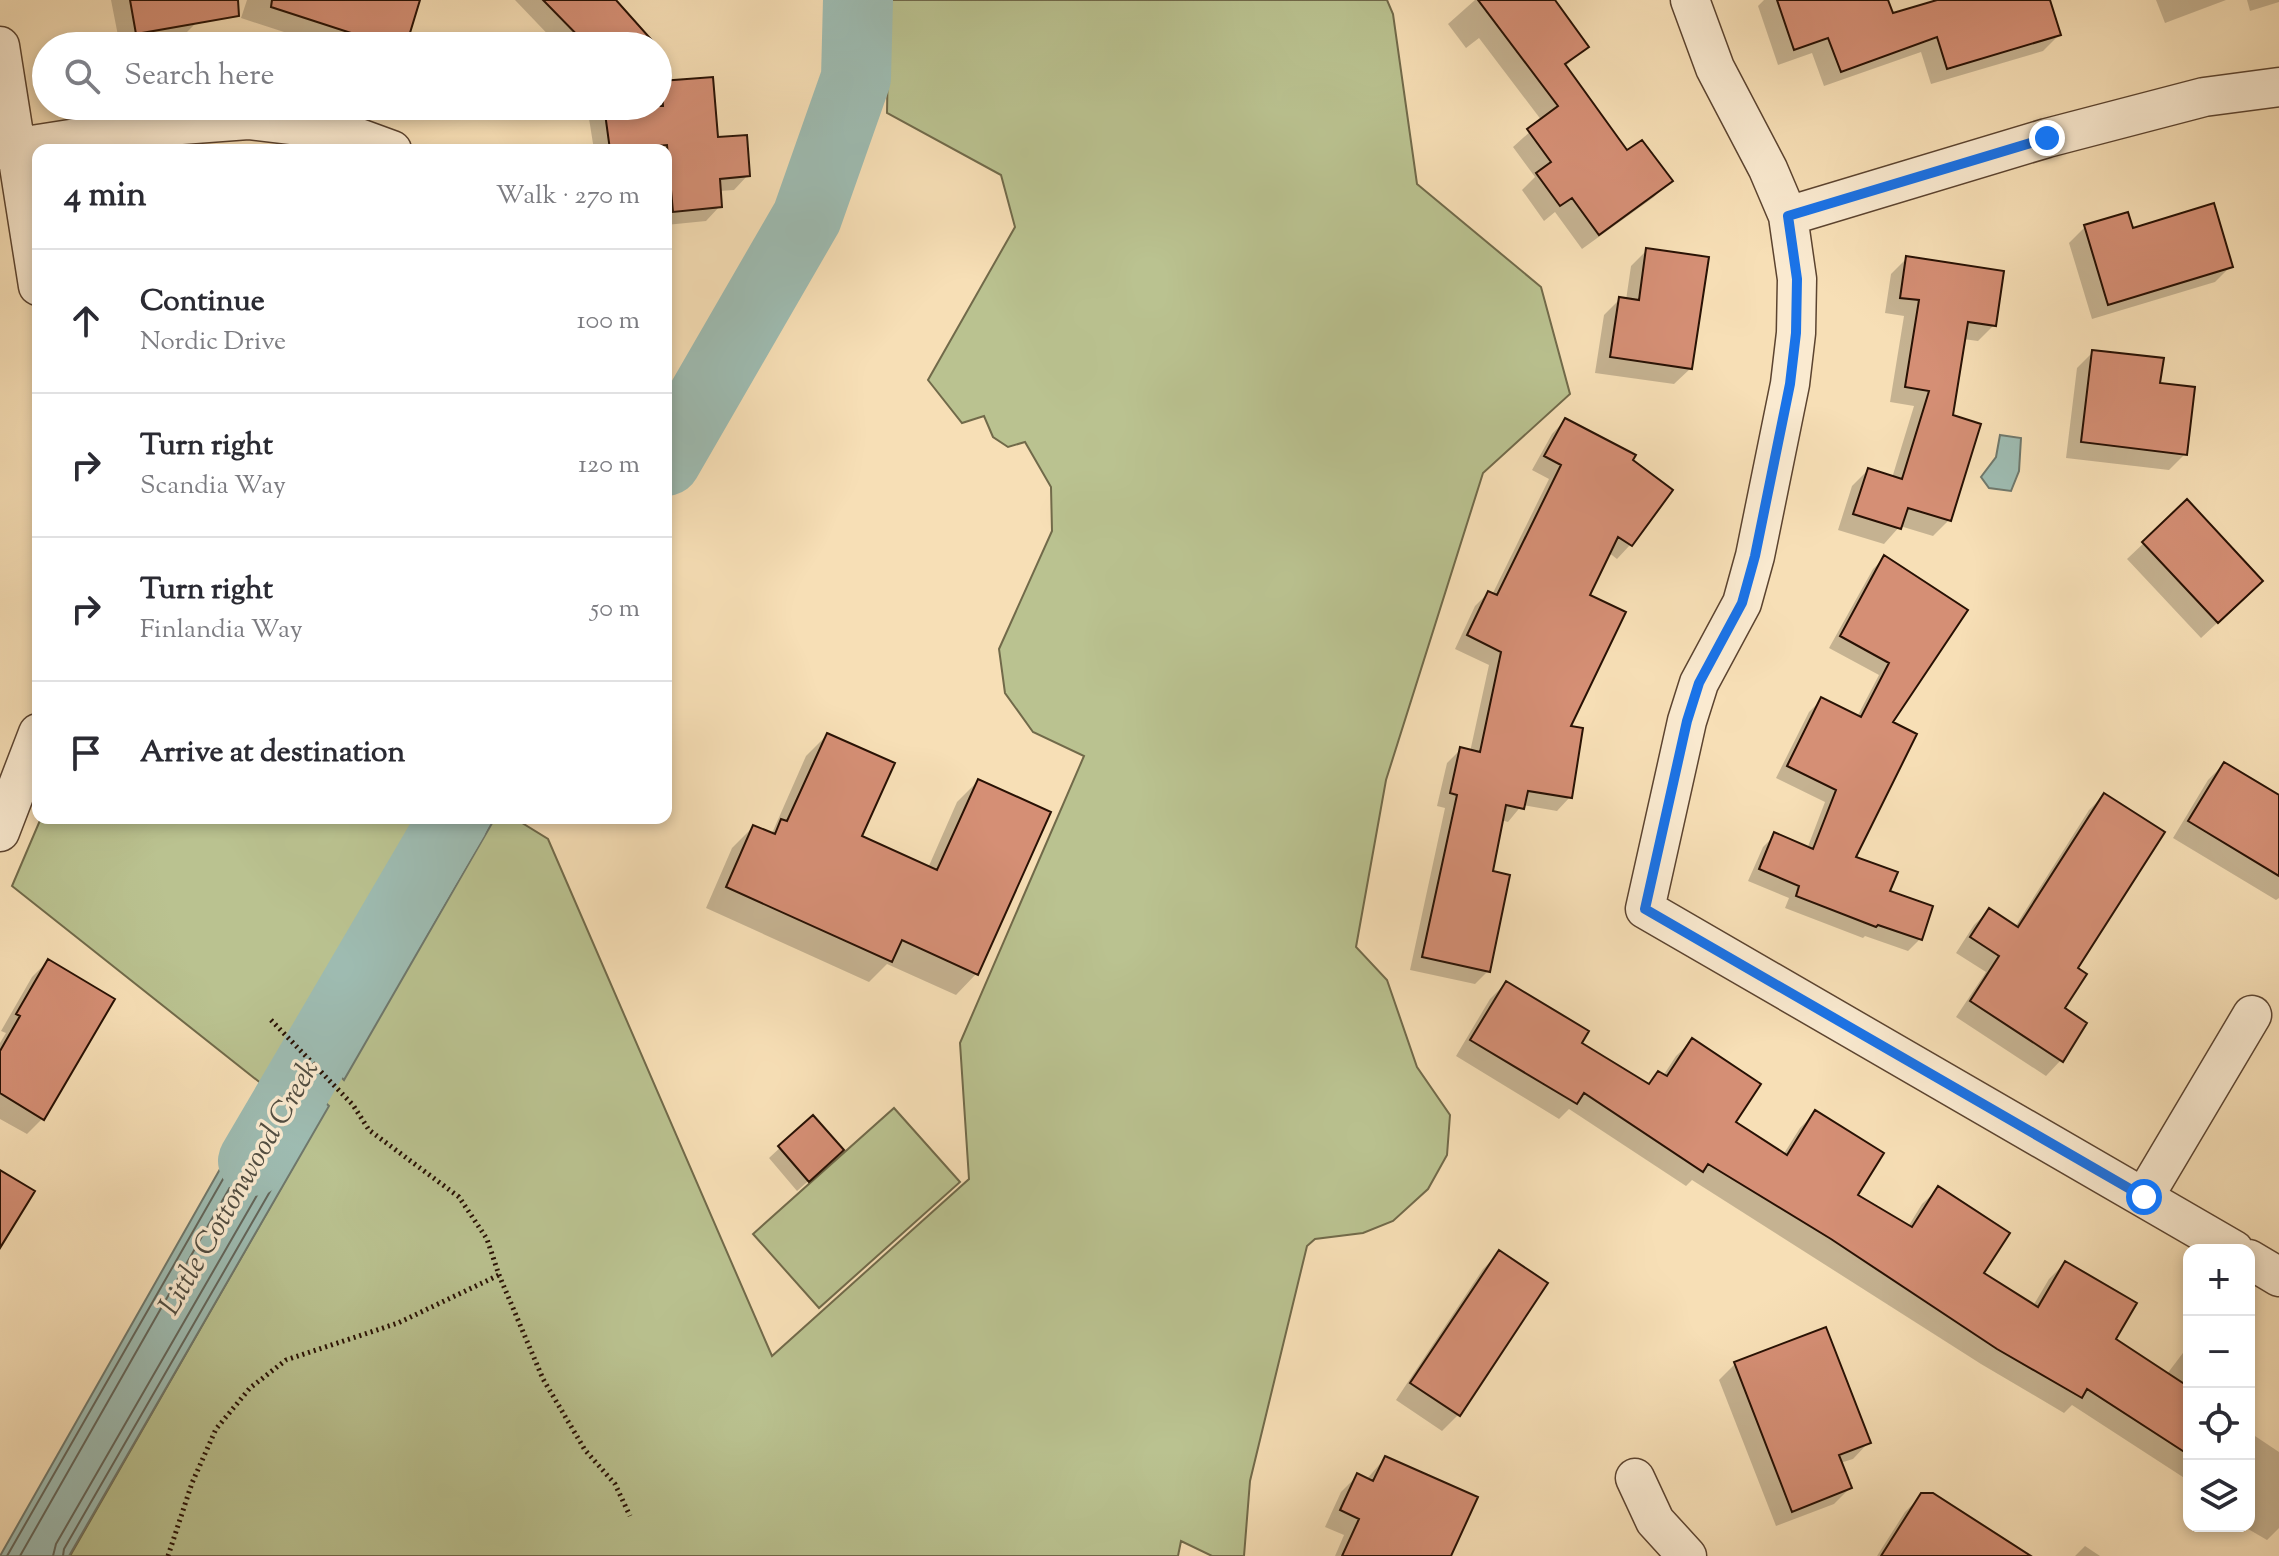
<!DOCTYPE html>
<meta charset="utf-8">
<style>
body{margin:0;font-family:"Sorts Mill Goudy",serif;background:#f2f2f3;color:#2b2b33}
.controls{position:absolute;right:24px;bottom:24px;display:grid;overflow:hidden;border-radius:16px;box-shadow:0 4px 12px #0003}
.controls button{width:72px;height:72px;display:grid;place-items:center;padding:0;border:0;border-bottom:2px solid #e1e1e2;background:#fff;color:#2b2b33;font:40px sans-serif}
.stop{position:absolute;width:24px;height:24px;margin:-18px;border:6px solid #1a73e8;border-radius:50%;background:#fff}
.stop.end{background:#1a73e8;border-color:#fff;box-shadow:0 2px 8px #0008}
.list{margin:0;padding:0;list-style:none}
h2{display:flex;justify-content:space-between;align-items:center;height:104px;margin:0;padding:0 32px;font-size:34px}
h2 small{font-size:26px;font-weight:400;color:#7c7c81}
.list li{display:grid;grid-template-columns:52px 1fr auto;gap:24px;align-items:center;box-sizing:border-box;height:144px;padding:0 32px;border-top:2px solid #e1e1e2}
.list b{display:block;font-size:30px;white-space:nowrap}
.list p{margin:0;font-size:26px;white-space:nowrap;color:#7c7c81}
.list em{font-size:26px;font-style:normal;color:#7c7c81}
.icon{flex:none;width:44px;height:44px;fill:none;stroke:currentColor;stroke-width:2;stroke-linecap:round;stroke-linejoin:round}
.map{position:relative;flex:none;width:2279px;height:1556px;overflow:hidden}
.search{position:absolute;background:#fff;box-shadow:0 4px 12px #0003;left:32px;top:32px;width:640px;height:88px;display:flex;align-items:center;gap:20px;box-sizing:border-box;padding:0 28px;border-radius:44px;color:#7c7c81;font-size:30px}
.panel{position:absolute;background:#fff;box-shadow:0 4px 12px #0003;left:32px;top:144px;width:640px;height:680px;border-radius:16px}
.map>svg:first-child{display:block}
</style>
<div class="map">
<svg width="2279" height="1556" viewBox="0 0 2279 1556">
<rect width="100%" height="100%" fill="#f7dfb6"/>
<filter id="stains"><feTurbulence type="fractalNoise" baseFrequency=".0025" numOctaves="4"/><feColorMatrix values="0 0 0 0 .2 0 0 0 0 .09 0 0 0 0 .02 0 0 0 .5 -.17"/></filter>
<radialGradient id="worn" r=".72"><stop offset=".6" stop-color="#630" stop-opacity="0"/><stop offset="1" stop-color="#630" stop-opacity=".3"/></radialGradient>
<path fill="#bac290" stroke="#716a4a" stroke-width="2" d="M889,0H1387L1393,14L1417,184L1541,287L1570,394L1483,473L1386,780L1356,947L1387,980L1417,1067L1450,1115L1447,1155L1428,1189L1393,1221L1363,1233L1315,1239L1307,1246L1250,1481L1244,1556H1212L1181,1541L1178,1556H70L316,1127L12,886L41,818H514L548,839L772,1356L969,1179L960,1043L1084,756L1033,732L1005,693L999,649L1052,531L1051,487L1025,442L1008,447L993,437L984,416L962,423L928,380L1015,227L1001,175L887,113Z
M894,1108L960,1182L819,1308L753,1234Z"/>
<path fill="#9ebcb2" stroke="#6f786c" stroke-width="2" d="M2000,435L2021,438L2019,471L2011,491L1989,488L1981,477L1996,457Z
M427,818H495L344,1080L298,1033Z
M282,1060L329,1106L69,1556H0Z"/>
<path fill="#0003" d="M111,0H191L196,23L180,39L140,46H120Z
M247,0H418L404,46H327L241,18Z
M515,0H613L641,46H559Z
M1475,0H1554L1586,46L1565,67L1627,153L1670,181L1654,197L1582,249L1555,212L1544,221L1522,190L1535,177L1513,147L1542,121L1479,38L1466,48L1448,24Z
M1764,0H1886L1891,16L1944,0H2048L2059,35L2043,51L1931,84L1921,52L1824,86L1812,53L1778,65L1758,6Z
M2156,0H2226L2165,23Z
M2247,0H2279V2L2250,11Z
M711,79L716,140L748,175L734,190L719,191L720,206L706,221L666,225V150H594L587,106H658V84Z
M2085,227L2132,230L2231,266L2215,282L2092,319L2069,243Z
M1647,250L1691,368L1674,384L1595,373L1604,315L1620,299L1626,300L1631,266Z
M1907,258L1994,325L1978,341L1963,339L1951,416L1949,520L1933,536L1900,526L1884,544L1838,530L1852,486L1868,470L1892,478L1914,406L1890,402L1904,316L1885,313L1891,274Z
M2093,352L2158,385L2185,454L2169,470L2066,458L2077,368Z
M1565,420L1631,461L1670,490L1630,545L1617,559L1608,552L1587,596L1568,727L1570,797L1557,811L1522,805L1508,822L1501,820L1490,872L1488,971L1475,984L1410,970L1445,808L1437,806L1447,763L1461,749L1470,752L1489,665L1455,649L1475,606L1488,593L1492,595L1549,479L1532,470L1552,434Z
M2187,502L2245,597L2201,638L2127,559Z
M1885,557L1965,611L1890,723L1853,858L1888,892L1920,939L1908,951L1865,936L1863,938L1785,908L1789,898L1748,881L1763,847L1775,835L1807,849L1825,802L1776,778L1809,712L1821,700L1857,717L1879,675L1829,648L1873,569Z
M827,735L860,837L928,868L957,802L978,781L977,973L956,995L887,964L869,982L706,908L732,848L753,827L769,834L773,831L806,756Z
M2224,764L2279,797V898L2276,900L2173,838L2208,780Z
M2104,795L2075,969L2062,1008L2061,1060L2046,1076L1956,1017L1986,972L1956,953L1974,925L1989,910L2015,927L2089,810Z
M48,961L43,1118L27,1134L0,1119V1043L6,1033L1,1031L32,977Z
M1506,983L1579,1044L1647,1085L1659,1073L1663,1076L1676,1056L1692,1041L1733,1123L1783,1155L1800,1128L1815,1113L1855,1196L1908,1227L1922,1204L1938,1189L1981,1274L2033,1306L2049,1279L2065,1263L2114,1340L2167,1374L2189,1345V1481L2072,1405L2064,1413L1981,1364L1692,1180L1686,1186L1569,1109L1559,1119L1456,1056L1490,999Z
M813,1117L831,1161L797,1191L769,1158Z
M1499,1253L1545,1284L1458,1415L1442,1431L1396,1400L1483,1269Z
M1735,1364L1869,1442L1853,1459L1840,1463L1850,1488L1834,1504L1776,1526L1719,1380Z
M2249,1432L2279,1452V1528L2267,1540L2243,1526H2249Z
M1385,1458L1449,1556H1335L1344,1535L1325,1527L1341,1492L1357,1476L1366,1480Z
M1922,1495L2029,1556H1877L1905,1512Z
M2085,1546L2100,1556H2075Z"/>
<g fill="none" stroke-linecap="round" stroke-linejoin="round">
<path stroke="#63665b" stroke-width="2" d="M433,818L432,825L309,1030L310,1034L340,1064L345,1062L486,818
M443,818L440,830L322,1028V1032L337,1047L343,1046L474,818
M7,1556L281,1078L286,1076L316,1106L317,1110L64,1549L63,1556
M20,1556L283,1094L289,1093L304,1108L305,1112L56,1544L53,1556"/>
<path stroke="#9ebcb2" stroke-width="70" d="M666,461L807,217L856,78L858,0
M253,1161L454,818"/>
</g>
<path fill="#d58f75" stroke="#281104" stroke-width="2" d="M130,0H238L239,16L136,34Z
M272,0H420L406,46H391L271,7Z
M543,0H616L657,46H588Z
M1478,0H1555L1589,47L1565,64L1627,150L1642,140L1673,181L1599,235L1572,198L1560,206L1536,173L1551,162L1527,129L1558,106Z
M1777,0H1888L1893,13L1937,0H2050L2061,35L1947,69L1937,37L1841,72L1828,38L1794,50Z
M713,77L718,137L747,135L750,176L720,179L722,207L673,212L667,145L610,150L604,106H663L661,81Z
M2214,203L2233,267L2108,305L2084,225L2128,212L2133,228Z
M1646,248L1709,257L1692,369L1610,357L1619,297L1639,300Z
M1906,256L2004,271L1996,326L1968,322L1953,415L1981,424L1951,521L1908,508L1901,529L1853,514L1868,468L1902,479L1929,391L1905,387L1919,300L1900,298Z
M2092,350L2164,358L2160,383L2195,387L2187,455L2081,442Z
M1565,418L1636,455L1633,460L1673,490L1632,546L1618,537L1590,595L1626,612L1571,726L1583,728L1572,798L1528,791L1524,809L1506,805L1493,871L1510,875L1490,972L1422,957L1457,795L1450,793L1460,747L1480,752L1501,652L1467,635L1488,591L1497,595L1561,465L1544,456Z
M2187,499L2263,581L2218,623L2142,542Z
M1884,555L1968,610L1893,722L1917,734L1856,857L1898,872L1890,891L1933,906L1922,940L1878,925L1876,927L1796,896L1799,886L1759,869L1774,832L1813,849L1836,790L1787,766L1821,697L1861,717L1889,663L1840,636Z
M827,733L895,763L862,836L937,870L978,779L1051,812L978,975L902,940L892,962L726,887L753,825L775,834L781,819L787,821Z
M2224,762L2279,795V876L2188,821Z
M2104,793L2165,832L2078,968L2087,974L2065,1008L2087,1023L2063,1062L1970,1001L1999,956L1970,937L1989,908L2018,927Z
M48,959L115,999L44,1120L0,1093V1051L20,1016L16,1014Z
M1506,981L1589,1031L1582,1043L1649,1084L1658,1071L1667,1076L1692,1038L1761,1084L1736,1122L1787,1155L1815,1110L1884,1153L1858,1195L1912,1227L1938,1186L2010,1233L1984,1273L2038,1307L2065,1261L2137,1303L2116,1339L2189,1387V1455L2087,1389L2082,1398L1997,1349L1831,1239L1708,1164L1703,1172L1584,1093L1577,1104L1470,1040Z
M813,1115L844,1150L809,1182L778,1146Z
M0,1170L35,1191L0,1248Z
M1499,1250L1548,1283L1460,1416L1410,1383Z
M1826,1327L1871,1443L1839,1455L1852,1488L1792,1512L1734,1362Z
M1385,1456L1478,1497L1451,1556H1342L1359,1519L1340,1510L1357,1473L1373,1481Z
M1921,1493H1933L2031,1556H1881Z"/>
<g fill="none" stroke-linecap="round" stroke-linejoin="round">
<g stroke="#5c4430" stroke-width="41">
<path id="minor" d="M1690,0L1715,68L1768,169L1788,216L1797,279L1796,333L1790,384L1755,556L1742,603L1699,683L1687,721L1645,909L2234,1250
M0,46L38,286
M0,150L141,128L248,120L340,131L392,150
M1788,216L2047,138L2204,97L2279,87
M0,832L38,733
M2144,1197L2252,1015
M2249,1259L2279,1277
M1635,1478L1655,1521L1687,1556"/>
</g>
<path stroke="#281104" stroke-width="5" stroke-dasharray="2 4" stroke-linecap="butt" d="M271,1020L353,1105L369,1130L459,1197L487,1239L499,1275L543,1379L585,1450L615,1484L630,1516
M168,1556L192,1483L216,1429L250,1388L286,1360L398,1323L499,1275"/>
<use href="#minor" stroke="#faead0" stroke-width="38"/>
</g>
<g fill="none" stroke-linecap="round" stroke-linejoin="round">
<path stroke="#1a73e8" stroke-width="10" d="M2047,138L1788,216L1797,279L1796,333L1790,384L1755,556L1742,603L1699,683L1687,721L1645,909L2144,1197"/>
</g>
<g text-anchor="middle" stroke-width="7" stroke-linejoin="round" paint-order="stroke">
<g font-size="30" font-style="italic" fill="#514d41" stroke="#faead0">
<text transform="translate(238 1187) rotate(-60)" y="10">Little Cottonwood Creek</text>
</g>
</g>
<rect width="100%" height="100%" filter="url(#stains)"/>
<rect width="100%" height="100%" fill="url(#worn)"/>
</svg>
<div class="controls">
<button>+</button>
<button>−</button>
<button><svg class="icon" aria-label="locate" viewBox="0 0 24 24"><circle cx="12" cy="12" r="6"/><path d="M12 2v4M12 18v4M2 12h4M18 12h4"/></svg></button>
<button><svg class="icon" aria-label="layers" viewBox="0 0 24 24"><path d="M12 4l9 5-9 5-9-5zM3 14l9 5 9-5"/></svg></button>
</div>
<div class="stop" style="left:2144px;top:1197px"></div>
<div class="stop end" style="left:2047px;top:138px"></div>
<div class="search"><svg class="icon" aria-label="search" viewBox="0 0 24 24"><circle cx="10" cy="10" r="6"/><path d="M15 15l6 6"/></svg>Search here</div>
<section class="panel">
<h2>4 min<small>Walk · 270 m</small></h2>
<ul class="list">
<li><svg class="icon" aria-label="ahead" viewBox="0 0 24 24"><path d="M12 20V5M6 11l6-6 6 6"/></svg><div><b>Continue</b><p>Nordic Drive</p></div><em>100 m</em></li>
<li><svg class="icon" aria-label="right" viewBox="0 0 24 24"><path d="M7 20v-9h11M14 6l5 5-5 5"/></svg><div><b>Turn right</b><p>Scandia Way</p></div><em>120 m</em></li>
<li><svg class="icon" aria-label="right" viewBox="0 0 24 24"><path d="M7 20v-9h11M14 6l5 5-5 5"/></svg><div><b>Turn right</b><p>Finlandia Way</p></div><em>50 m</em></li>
<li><svg class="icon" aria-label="arrive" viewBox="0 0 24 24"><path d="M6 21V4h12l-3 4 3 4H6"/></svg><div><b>Arrive at destination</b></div></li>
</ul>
</section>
</div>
